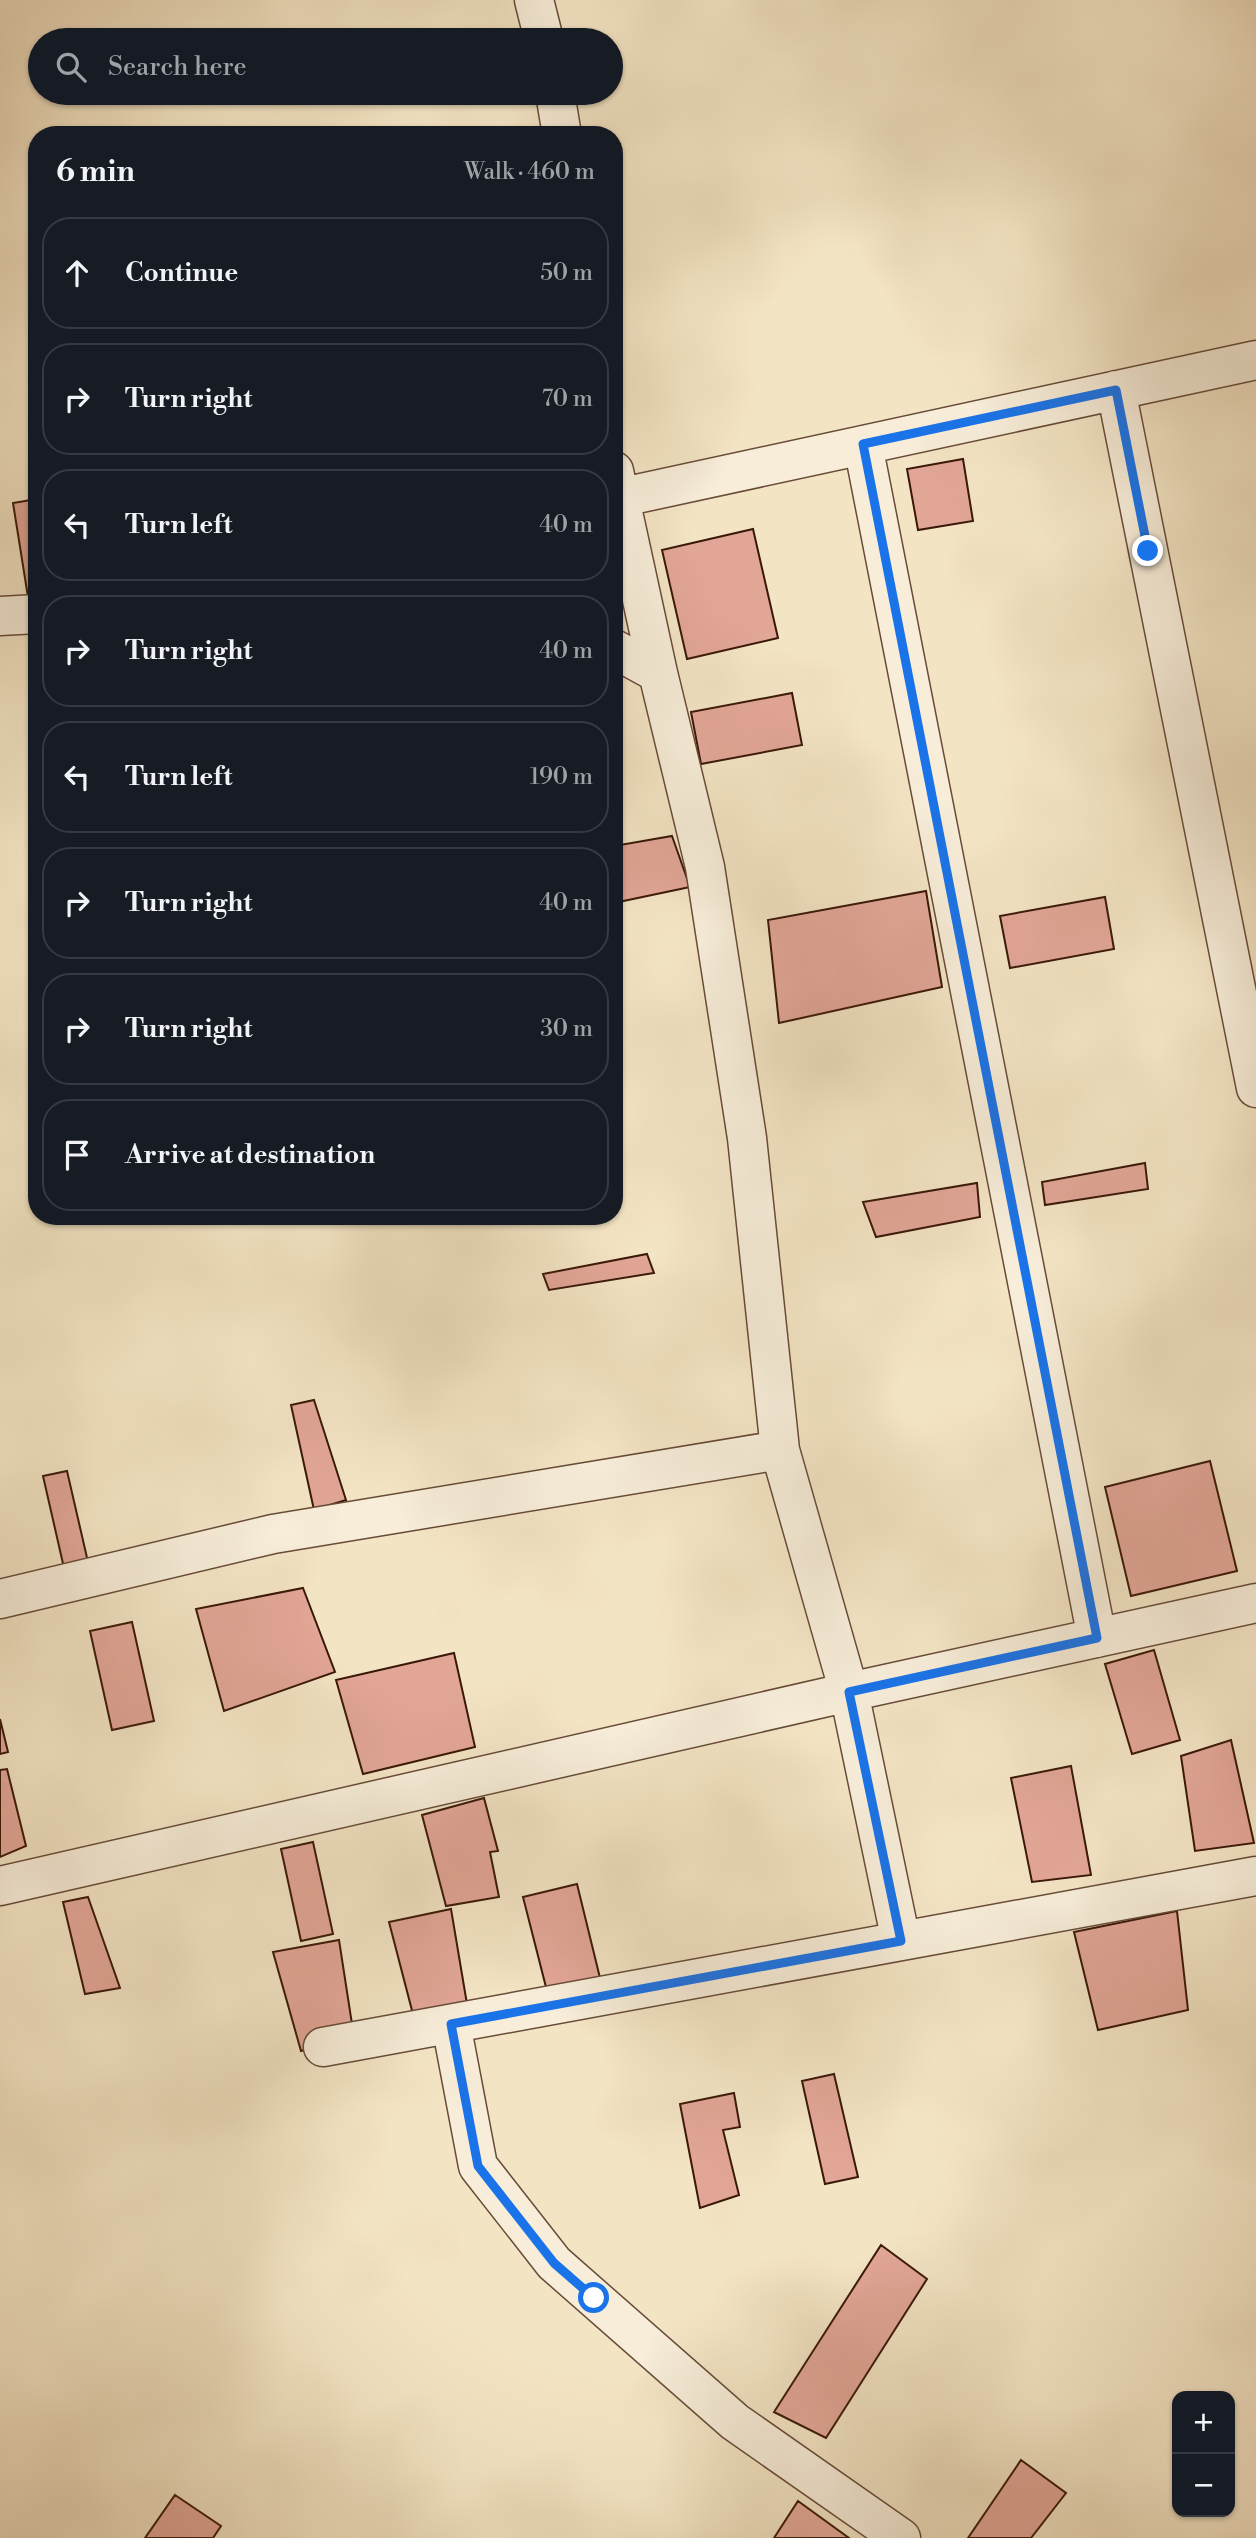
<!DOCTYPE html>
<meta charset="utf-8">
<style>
body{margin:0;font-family:"Libre Bodoni",serif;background:#20242c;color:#f1f3f6}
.controls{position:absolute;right:21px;bottom:21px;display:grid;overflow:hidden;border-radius:14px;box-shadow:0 2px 5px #0004}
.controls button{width:63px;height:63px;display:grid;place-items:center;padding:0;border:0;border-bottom:2px solid #363941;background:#171b24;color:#f1f3f6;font:35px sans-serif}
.stop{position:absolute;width:21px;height:21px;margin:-16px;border:5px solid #1a73e8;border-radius:50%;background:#fff}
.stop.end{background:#1a73e8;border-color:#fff;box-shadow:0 2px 7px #0008}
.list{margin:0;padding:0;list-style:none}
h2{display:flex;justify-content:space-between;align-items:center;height:91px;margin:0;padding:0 28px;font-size:30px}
h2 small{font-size:23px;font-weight:400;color:#9ea1a6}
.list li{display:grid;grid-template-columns:46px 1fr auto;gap:21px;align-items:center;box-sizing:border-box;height:112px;margin:0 14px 14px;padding:0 14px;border:2px solid #363941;border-radius:28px}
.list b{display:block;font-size:26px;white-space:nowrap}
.list em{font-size:23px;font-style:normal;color:#9ea1a6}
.icon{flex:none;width:38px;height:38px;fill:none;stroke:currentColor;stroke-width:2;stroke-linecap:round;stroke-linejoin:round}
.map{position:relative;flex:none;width:1256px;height:2538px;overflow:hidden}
.search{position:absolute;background:#171b24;box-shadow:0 2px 5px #0004;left:28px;top:28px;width:595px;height:77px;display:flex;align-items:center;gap:18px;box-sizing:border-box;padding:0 24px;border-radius:38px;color:#9ea1a6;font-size:26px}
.panel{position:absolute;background:#171b24;box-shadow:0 2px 5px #0004;left:28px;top:126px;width:595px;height:1099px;border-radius:28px}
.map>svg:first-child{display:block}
</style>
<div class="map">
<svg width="1256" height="2538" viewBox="0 0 1256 2538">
<rect width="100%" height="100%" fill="#f3e4c4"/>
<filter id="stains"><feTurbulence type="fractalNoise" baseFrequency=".00286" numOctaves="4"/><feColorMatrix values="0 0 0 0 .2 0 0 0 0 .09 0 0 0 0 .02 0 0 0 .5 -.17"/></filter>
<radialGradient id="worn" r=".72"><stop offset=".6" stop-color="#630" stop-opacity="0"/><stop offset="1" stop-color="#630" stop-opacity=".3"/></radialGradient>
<path fill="#e2a697" stroke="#3a1809" stroke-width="2" d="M963,459L973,521L918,530L907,469Z
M37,499V595L28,597L13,503Z
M753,529L778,638L687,659L662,550Z
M792,693L802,745L701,764L691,712Z
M672,836L690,887L614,903V846Z
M926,891L942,987L779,1023L768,920Z
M1105,897L1114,949L1010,968L1000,916Z
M1145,1163L1148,1189L1045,1205L1042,1182Z
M977,1183L980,1217L876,1237L863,1202Z
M647,1254L654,1273L549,1290L543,1274Z
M314,1400L346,1500L314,1510L291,1405Z
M1210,1461L1237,1571L1131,1596L1105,1487Z
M67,1471L88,1562L64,1568L43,1476Z
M303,1588L335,1672L224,1711L196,1609Z
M132,1622L154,1721L112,1730L90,1631Z
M1154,1650L1180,1740L1132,1754L1105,1664Z
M454,1653L475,1747L363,1774L336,1680Z
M0,1719L8,1752L0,1754Z
M1231,1740L1254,1843L1195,1851L1181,1756Z
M1071,1766L1091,1875L1032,1882L1011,1778Z
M7,1769L26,1846L0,1857V1770Z
M484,1798L498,1851L490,1852L499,1897L446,1906L422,1815Z
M313,1842L333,1934L301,1941L281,1849Z
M577,1884L601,1982L548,1995L523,1897Z
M88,1897L120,1988L85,1994L63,1902Z
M451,1909L468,2010L415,2022L389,1922Z
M1177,1911L1188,2010L1098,2030L1074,1932Z
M339,1940L354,2037L301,2051L273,1952Z
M834,2074L858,2177L825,2184L802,2081Z
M734,2093L740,2127L723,2130L739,2195L700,2208L680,2104Z
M881,2245L927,2279L826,2438L774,2412Z
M1021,2460L1066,2493L1031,2538H968Z
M175,2495L221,2526L213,2538H145Z
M798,2501L849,2538H774Z"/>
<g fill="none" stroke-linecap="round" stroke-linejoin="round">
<g stroke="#684b38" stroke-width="41">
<path id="street" d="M534,0L544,40
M555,93L562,135
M1116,390L1256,1088
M863,445L1097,1638
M614,471L658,673L705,867L747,1138L780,1450L849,1692L901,1941
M618,498L1256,360
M0,616L37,614
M614,649L658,673
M0,1599L273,1534L780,1450
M0,1886L849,1692L1256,1603
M451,2024L478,2166L554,2263L735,2422L901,2538
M323,2047L1256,1876"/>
</g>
<use href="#street" stroke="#f7edd9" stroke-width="38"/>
</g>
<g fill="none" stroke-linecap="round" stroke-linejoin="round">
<path stroke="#1a73e8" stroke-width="9" d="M594,2298L554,2263L478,2166L451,2024L901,1941L849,1692L1097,1638L863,444L1116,390L1148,551"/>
</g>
<rect width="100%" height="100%" filter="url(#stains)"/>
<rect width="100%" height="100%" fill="url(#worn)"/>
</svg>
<div class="controls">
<button>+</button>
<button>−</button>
</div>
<div class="stop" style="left:594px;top:2298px"></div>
<div class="stop end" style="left:1148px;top:551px"></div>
<div class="search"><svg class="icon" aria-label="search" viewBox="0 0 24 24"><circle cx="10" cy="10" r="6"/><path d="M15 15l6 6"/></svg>Search here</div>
<section class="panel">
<h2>6 min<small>Walk · 460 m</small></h2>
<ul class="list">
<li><svg class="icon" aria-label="ahead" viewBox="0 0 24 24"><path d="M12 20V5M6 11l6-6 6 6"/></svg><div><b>Continue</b></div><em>50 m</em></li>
<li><svg class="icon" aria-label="right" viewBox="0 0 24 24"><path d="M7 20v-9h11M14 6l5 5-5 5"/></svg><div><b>Turn right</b></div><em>70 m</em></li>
<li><svg class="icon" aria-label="left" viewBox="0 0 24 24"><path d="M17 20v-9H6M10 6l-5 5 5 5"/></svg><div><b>Turn left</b></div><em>40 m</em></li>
<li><svg class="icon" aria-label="right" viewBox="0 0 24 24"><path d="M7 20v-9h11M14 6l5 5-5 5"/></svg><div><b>Turn right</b></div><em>40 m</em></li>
<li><svg class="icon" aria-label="left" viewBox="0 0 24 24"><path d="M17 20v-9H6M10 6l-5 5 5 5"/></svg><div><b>Turn left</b></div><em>190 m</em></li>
<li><svg class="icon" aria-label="right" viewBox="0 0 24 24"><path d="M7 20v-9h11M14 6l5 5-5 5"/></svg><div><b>Turn right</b></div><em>40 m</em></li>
<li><svg class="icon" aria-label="right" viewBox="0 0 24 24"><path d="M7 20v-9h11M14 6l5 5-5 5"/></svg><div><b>Turn right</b></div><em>30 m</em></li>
<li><svg class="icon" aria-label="arrive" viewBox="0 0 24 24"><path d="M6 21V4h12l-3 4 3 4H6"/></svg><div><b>Arrive at destination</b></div></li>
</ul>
</section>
</div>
